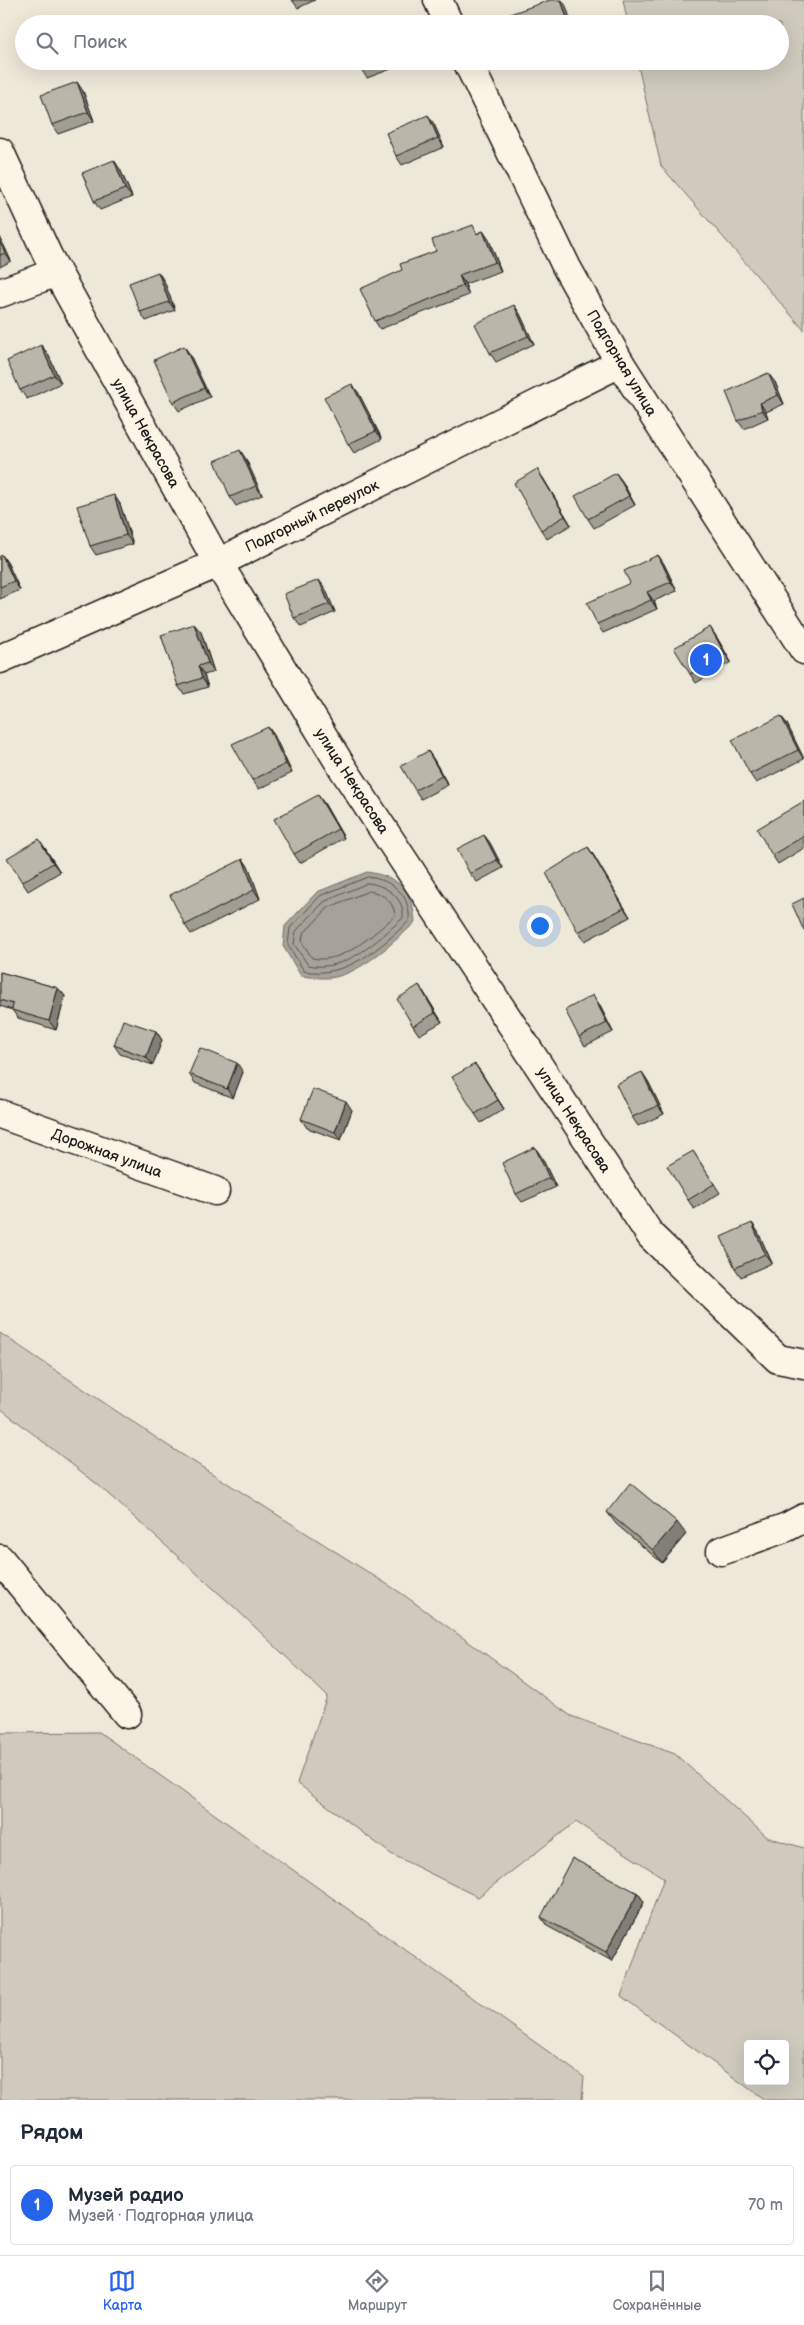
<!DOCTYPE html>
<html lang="ru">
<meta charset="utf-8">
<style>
body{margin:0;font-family:"Balsamiq Sans",sans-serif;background:#f6f6f7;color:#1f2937}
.controls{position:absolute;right:15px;bottom:15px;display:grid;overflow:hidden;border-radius:5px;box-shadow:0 5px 20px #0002}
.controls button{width:45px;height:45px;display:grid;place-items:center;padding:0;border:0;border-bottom:1px solid #e0e1e3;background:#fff;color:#1f2937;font:25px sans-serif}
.you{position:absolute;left:539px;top:925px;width:18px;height:18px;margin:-12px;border:4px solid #fff;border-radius:50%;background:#1a73e8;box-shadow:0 0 0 8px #1a73e833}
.badge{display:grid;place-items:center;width:32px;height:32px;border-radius:50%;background:#2563eb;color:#fff;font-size:16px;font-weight:700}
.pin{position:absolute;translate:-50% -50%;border:2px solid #fff;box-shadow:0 1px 5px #0006}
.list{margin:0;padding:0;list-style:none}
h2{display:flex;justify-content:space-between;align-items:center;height:65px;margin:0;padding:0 20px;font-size:21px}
h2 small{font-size:16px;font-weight:400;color:#747a83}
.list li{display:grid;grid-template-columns:32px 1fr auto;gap:15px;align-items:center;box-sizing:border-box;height:80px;margin:0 10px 10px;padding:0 10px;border:1px solid #e0e1e3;border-radius:5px}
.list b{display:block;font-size:19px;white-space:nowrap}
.list p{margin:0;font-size:16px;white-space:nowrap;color:#747a83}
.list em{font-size:16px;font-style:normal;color:#747a83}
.icon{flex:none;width:28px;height:28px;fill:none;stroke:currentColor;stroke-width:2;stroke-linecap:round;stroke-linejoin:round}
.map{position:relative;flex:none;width:804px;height:2100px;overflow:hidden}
.search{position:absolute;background:#fff;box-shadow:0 5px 20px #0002;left:15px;right:15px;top:15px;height:55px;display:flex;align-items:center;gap:12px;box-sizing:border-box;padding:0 18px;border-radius:28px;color:#747a83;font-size:19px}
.sheet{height:155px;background:#fff}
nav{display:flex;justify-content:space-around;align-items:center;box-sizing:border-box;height:70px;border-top:1px solid #e0e1e3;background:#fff;font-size:14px;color:#747a83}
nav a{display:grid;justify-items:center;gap:2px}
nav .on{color:#2563eb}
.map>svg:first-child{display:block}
</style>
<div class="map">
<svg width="804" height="2100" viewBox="0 0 804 2100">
<rect width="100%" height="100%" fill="#eee8d9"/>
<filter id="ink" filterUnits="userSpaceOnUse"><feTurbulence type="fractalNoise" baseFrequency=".02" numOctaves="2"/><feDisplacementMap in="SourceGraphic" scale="10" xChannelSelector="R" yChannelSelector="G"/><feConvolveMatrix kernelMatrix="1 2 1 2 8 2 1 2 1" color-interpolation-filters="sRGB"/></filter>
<g filter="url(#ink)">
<path fill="#cfcabd" stroke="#76736c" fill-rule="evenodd" d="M623,0H804V330L661,166L637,61H780V24H628Z
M0,1333L167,1445L401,1593L571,1716L675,1754L767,1837L804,1848V2100H765L621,1996L664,1878L576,1822L478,1897L391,1854L297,1783L327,1696L233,1606L97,1484L0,1408ZM748,2044H785V2081H748Z
M99,1732L584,2077L582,2100H0V1733Z"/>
<path fill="#a7a299" stroke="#6f6c67" d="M367,872C399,877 413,889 415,923C393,942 367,968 339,976C327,980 313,977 301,976L283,946L285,926L317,892Z"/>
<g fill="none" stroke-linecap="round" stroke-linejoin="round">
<path stroke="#54524e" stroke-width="1" d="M368,877C392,880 411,894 409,921C380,948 346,979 304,971L288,945L290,928L320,896Z
M368,883C386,885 405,898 403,918C377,941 345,973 308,965L294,944L296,931L324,902Z
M369,891C383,893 394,901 395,916C373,934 343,965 312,958L302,942L303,934L328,908Z"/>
<g stroke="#1c1c1c" stroke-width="31">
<path id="minor" d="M0,152L48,256L218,563L342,767L651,1236L778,1359L804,1364
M0,293L57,272
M0,659L218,563L620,363
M0,1114L215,1191
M721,1551L787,1527L804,1518
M0,1559L127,1714"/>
</g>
<g stroke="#1c1c1c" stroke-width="31">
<path id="secondary" d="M438,0L449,24
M467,61L567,268L620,363L804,650"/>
</g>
<use href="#minor" stroke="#fcf5e5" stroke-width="28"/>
<use href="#secondary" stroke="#fcf5e5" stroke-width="28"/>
</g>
<path fill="#a09d92" stroke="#1c1c1c" d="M292,0H315L298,8Z
M358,61H407V63L367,78L361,69Z
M83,91L94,121L58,134L52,125Z
M434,124L444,147L402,165L396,156Z
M120,169L132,197L100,210L94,201Z
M483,231L489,240L501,271L465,284L469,295L380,329L375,321L402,270L436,251Z
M0,237L11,261L0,267Z
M158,272L164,281L175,310L146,321L140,312Z
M514,305L520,314L534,344L496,362L490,353Z
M41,345L48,354L61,383L27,399L20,390Z
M184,346L190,355L210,397L179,411L173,402Z
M775,382L784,404L766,412L768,418L744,429L738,421Z
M358,392L382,439L354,453L348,444Z
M246,459L262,495L236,506L230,497Z
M543,478L571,525L547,539L541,530Z
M622,481L635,505L594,528L588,519Z
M114,495L120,504L133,544L96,555L90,546Z
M2,555L8,564L20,590L0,599V556Z
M658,555L664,564L677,591L654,601L657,609L603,633L597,624L630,583Z
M325,588L335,612L301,627L294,618Z
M201,632L214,672L204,675L208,687L184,694L178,686Z
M716,636L731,662L696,683L690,674Z
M781,716L787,724L804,759L756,783L750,774Z
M268,727L274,735L292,773L259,789L252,780Z
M428,751L434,760L448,785L421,799L415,790Z
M804,801V848L778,864L772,855Z
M324,803L344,838L300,863L294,854Z
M484,835L490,843L503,868L477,882L470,874Z
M588,847L594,856L630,917L585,941L578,932Z
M45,848L60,872L28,891L22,882Z
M243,859L249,868L260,899L191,934L185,925Z
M0,972L58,988L65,996L56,1030L18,1018L12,1010L0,1006Z
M419,985L442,1022L419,1035L413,1026Z
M599,1004L613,1032L585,1046L579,1037Z
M156,1031L162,1040L153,1065L120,1054L114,1045Z
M475,1064L504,1109L481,1123L475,1114Z
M243,1072L233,1098L195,1083L189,1074Z
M648,1081L664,1114L638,1126L632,1117Z
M352,1110L341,1140L307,1128L301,1119Z
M693,1151L720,1193L694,1209L688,1200Z
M541,1156L556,1187L522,1202L516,1194Z
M752,1223L758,1232L772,1263L741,1277L735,1268Z
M607,1512L686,1534L662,1563L616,1524Z
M638,1893L644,1902L612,1961L547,1926L541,1917Z"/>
<path fill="#827f77" stroke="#1c1c1c" d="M561,0H562L566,6L572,24H569Z
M77,82L83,91L94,121L88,112Z
M428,115L434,124L444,147L438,138Z
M114,160L120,169L132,197L125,189Z
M483,231L489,240L501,271L495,262Z
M0,237L11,261L5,253L0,242Z
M158,272L164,281L175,310L169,302Z
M459,275L465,284L469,295L463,286Z
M514,305L520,314L534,344L528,336Z
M41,345L48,354L61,383L54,375Z
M184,346L190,355L210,397L204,388Z
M768,373L775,382L784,404L778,395Z
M352,384L358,392L382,439L376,431Z
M760,403L766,412L768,418L762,410Z
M240,450L246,459L262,495L256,486Z
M537,469L543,478L571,525L565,516Z
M616,473L622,481L635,505L629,496Z
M114,495L120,504L133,544L126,535Z
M2,555L8,564L20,590L14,581Z
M658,555L664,564L677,591L671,582Z
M319,580L325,588L335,612L329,604Z
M647,592L654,601L657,609L651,600Z
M194,624L201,632L214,672L208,663Z
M710,627L716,636L731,662L725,654Z
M198,666L204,675L208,687L202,678Z
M781,716L787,724L804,759L798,750Z
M268,727L274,735L292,773L286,764Z
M428,751L434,760L448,785L442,776Z
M318,795L324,803L344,838L338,829Z
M484,835L490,843L503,868L497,860Z
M39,839L45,848L60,872L53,863Z
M588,847L594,856L630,917L624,908Z
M243,859L249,868L260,899L254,890Z
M419,985L425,994L442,1022L435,1013Z
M58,988L65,996L56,1030L49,1021Z
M593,995L599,1004L613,1032L607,1023Z
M156,1031L162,1040L153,1065L146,1057Z
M237,1063L243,1072L233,1098L227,1089Z
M475,1064L481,1072L504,1109L498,1100Z
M642,1072L648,1081L664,1114L658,1106Z
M346,1101L352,1110L341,1140L335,1132Z
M535,1147L541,1156L556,1187L549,1178Z
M752,1223L758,1232L772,1263L765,1254Z
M677,1522L686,1534L662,1563L653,1550Z
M638,1893L644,1902L612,1961L606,1952Z"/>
<path fill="#bab6aa" stroke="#1c1c1c" d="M550,0H561L569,24H513L510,14Z
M358,61H382L361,69Z
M77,82L88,112L52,125L41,95Z
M428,115L438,138L396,156L386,133Z
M114,160L125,189L94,201L82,173Z
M473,225L477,234L483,231L495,262L459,275L463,286L375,321L360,289L402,270L400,264L436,251L432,240Z
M0,242L5,253L0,255Z
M158,272L169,302L140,312L129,283Z
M514,305L528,336L490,353L475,324Z
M41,345L54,375L20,390L7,361Z
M184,346L204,388L173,402L154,360Z
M768,373L778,395L760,403L762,410L738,421L726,392Z
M352,384L376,431L348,444L324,397Z
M240,450L256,486L230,497L215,461Z
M537,469L565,516L541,530L514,483Z
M616,473L629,496L588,519L575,496Z
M114,495L126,535L90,546L77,506Z
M2,555L14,581L0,587V556Z
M658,555L671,582L647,592L651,600L597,624L587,603L630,583L624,571Z
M319,580L329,604L294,618L284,594Z
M194,624L208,663L198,666L202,678L178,686L161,635Z
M710,627L725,654L690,674L674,648Z
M781,716L798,750L750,774L732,740Z
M268,727L286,764L252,780L232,744Z
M428,751L442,776L415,790L401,766Z
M318,795L338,829L294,854L274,819Z
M804,801V836L772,855L757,829Z
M484,835L497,860L470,874L457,849Z
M39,839L53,863L22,882L7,858Z
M588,847L624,908L578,932L546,873Z
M243,859L254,890L185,925L170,895Z
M804,898V931L792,904Z
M0,972L58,988L49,1021L12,1010L13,1004L0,1000Z
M419,985L435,1013L413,1026L397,999Z
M593,995L607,1023L579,1037L565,1010Z
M123,1020L156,1031L146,1057L114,1045Z
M200,1048L237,1063L227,1089L189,1074Z
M475,1064L498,1100L475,1114L452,1077Z
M642,1072L658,1106L632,1117L616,1084Z
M313,1089L346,1101L335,1132L301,1119Z
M535,1147L549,1178L516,1194L502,1163Z
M693,1151L714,1184L688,1200L667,1166Z
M752,1223L765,1254L735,1268L721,1237Z
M630,1483L677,1522L653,1550L607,1512Z
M572,1858L638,1893L606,1952L541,1917Z"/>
</g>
<g text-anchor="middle" stroke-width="4.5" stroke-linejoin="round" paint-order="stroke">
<g font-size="15" fill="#1c1c1c" stroke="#fcf5e5">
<text transform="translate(622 363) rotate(59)" y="5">Подгорная улица</text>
<text transform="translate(146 433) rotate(61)" y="5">улица Некрасова</text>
<text transform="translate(312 516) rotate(-26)" y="5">Подгорный переулок</text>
<text transform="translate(352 781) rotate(57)" y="5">улица Некрасова</text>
<text transform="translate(574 1120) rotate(57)" y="5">улица Некрасова</text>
<text transform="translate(107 1153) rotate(20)" y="5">Дорожная улица</text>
</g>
</g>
</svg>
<div class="controls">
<button><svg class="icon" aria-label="locate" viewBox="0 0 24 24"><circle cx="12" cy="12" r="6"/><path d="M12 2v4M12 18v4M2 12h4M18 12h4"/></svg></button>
</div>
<div class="you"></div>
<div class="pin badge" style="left:706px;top:660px">1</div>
<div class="search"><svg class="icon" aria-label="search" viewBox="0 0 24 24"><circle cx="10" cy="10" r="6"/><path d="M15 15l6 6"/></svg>Поиск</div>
</div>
<section class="sheet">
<h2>Рядом<small></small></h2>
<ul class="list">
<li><span class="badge">1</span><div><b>Музей радио</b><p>Музей · Подгорная улица</p></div><em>70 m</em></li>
</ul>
</section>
<nav>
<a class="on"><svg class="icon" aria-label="map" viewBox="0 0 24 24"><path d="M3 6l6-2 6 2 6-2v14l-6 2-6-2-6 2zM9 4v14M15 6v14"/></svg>Карта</a>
<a><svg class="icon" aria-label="directions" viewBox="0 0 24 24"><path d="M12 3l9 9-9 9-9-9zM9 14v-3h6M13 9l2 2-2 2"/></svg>Маршрут</a>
<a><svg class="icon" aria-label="saved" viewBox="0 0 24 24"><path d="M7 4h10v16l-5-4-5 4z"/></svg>Сохранённые</a>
</nav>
